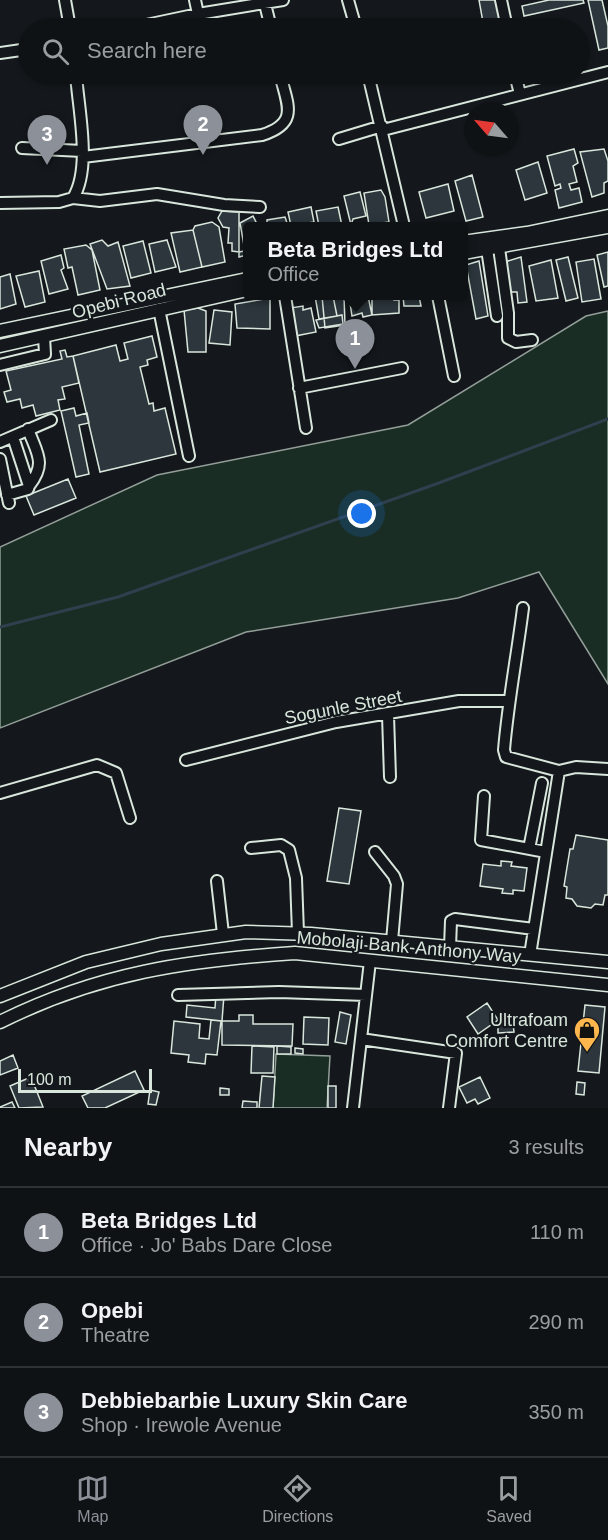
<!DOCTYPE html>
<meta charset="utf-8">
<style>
body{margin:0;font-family:Arial,sans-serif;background:#1d2022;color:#f1f3f6}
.compass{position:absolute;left:464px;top:102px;width:54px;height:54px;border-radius:50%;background:#0f1215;box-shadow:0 2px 4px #0004;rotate:298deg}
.scale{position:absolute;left:18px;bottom:15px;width:134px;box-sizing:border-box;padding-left:6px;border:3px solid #d8e6dc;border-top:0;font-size:16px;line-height:21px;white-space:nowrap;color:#d8e6dc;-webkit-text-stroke:4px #14181c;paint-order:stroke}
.you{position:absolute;left:362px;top:514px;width:21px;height:21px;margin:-15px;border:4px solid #fff;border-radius:50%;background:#1a73e8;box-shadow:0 0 0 9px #1a73e833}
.badge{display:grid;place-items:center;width:39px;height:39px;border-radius:50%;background:#8c9099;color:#fff;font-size:20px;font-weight:700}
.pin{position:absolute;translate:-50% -50px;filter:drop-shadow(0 2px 3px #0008)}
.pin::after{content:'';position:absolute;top:32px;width:21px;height:18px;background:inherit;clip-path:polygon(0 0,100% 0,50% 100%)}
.popup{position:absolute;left:243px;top:222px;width:225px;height:78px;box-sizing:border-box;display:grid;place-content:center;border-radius:6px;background:#0f1215;filter:drop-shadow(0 2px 4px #0005);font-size:20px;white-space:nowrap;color:#9b9ea0}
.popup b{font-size:22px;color:#f1f3f6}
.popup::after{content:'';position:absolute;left:50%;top:100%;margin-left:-12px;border:12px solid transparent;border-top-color:#0f1215}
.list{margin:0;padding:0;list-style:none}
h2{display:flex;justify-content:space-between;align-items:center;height:78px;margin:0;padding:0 24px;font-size:26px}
h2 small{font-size:20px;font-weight:400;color:#9b9ea0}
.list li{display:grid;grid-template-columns:39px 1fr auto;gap:18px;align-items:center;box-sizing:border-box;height:90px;padding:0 24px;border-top:2px solid #2f3234}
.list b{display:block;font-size:22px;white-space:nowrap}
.list p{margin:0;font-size:20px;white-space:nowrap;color:#9b9ea0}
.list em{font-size:20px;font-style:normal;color:#9b9ea0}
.icon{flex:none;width:33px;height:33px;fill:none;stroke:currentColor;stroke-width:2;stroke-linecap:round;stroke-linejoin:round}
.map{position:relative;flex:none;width:608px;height:1108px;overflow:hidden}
.search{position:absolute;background:#0f1215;box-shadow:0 2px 4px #0004;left:18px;right:18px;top:18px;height:66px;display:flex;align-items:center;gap:15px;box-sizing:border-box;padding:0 21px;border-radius:33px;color:#9b9ea0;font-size:22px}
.sheet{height:348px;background:#0f1215}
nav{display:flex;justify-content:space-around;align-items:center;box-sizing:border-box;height:84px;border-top:2px solid #2f3234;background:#0f1215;font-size:16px;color:#9b9ea0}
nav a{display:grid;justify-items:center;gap:3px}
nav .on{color:#8c9099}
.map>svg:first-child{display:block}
</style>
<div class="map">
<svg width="608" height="1108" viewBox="0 0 608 1108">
<rect width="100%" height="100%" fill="#14181c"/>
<path fill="#1a2d24" stroke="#939e99" stroke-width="1.5" d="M608,311V684L539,572L458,598L246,632L0,728V547L157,475L408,425L586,316Z
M276,1054L330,1056L327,1108H273Z"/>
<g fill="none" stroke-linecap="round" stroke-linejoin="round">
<path stroke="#2f3f4d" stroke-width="3" d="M0,627L118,597L436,484L608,419"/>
</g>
<path fill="#2c363c" stroke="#d8e6dc" stroke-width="1.5" d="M479,0H496L501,28H484Z
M549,0H583L584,3L524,16L522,6Z
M588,0H602L608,26V48L599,50Z
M574,149L578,163L573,166L577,182L569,184L571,190L579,188L582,202L559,208L555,190L561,188L560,184L555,186L547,156Z
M604,149L608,161V181L604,183V193L592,197L580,152Z
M538,162L547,193L525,200L516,170Z
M472,175L483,217L466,221L455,181Z
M448,184L454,211L426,218L419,192Z
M381,190L385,197L389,222L369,225L364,193Z
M360,192L366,216L353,219L351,225L344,196Z
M311,207L314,222L291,226L288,212Z
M338,207L342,226H319L316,211Z
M222,211L239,212V252L232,251V243H228L229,228L223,227L218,218Z
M253,216L258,226H247V255L239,257V252L245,251L240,223Z
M285,217L288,226H267V220Z
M212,222L219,227L225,262L202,267L193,230L195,226Z
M193,230L202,267L180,272L171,233Z
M102,240L108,246L118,242L130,286L107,289L90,244Z
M167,240L176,267L155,272L149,244Z
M143,241L151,273L131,278L123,246Z
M86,245L92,250L100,290L78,295L72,267L68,268L64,249Z
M608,252V286L604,287L597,255Z
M61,255L64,268L61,270L68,289L49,294L41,261Z
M521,257L527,302L518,303L517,292H510L498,264Z
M568,257L578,298L566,301L556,260Z
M594,259L601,299L582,302L576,262Z
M551,260L558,298L536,301L529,266Z
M479,261L488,316L476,319L466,265Z
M39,271L45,302L25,307L16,276Z
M10,274L16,304L0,309V277Z
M315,296H333L337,316L319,319Z
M322,296H344L345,325L325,328Z
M349,296H368L372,315L363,317L362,313L352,316Z
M369,296H394V300H399V313L372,315V297Z
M403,296H419L421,306H404Z
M270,298V329L237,328L235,304Z
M303,306V310L311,308L316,332L295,336L290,308Z
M198,308L206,311V352H188L184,310Z
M214,310L232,312L230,345L209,343Z
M342,315L343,324L319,328L316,320Z
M152,336L157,357L147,360L148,365L140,367L149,404L153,403L154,411L165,408L176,454L100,472L73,356L116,345L120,361L128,359L124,343Z
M65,350L67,357L73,356L79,383L62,387L65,399L58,400L60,410L36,416L33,405L22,408L20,399L7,402L4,392L11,390L6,371L62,359L60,351Z
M74,408L76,416L87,413L89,423L79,425L89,474L76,477L61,411Z
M68,479L76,498L34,515L26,496Z
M339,808L361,811L349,884L327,881Z
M576,835L608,840V895H605L603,905L595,904L591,908L577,906L572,899L566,898L567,887L564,886L570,849H573Z
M501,861L512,862L511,866L527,868L524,891L513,890V894L502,893L503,889L480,886L483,864L501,866Z
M216,994L224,995L222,1021L186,1017L187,1005L215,1008Z
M487,1003L498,1020L478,1034L467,1017Z
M585,1005L605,1007L599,1073L578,1071Z
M340,1012L351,1015L346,1044L335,1042Z
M239,1015H253V1024H293L292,1046L222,1045V1021H239Z
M304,1017L329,1018L328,1045L303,1044Z
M211,1020L221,1021L217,1055L206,1054L205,1064L188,1062L189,1055L171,1053L174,1021L200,1024L199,1038L209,1039Z
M498,1023H513L514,1032L498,1033Z
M252,1046L274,1047L273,1073H251Z
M277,1046L291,1047V1054H277Z
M295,1048L303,1049V1054L295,1053Z
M13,1055L18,1068L0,1075V1061Z
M135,1071L144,1090L105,1108H88L82,1096Z
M262,1076L275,1077L273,1108H259Z
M31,1077L43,1107L19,1108L10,1086Z
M480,1077L490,1098L478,1104L475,1099L467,1103L459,1087Z
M577,1082L585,1083L584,1095L576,1094Z
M328,1086H336V1108H328Z
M220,1088L229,1089V1095H220Z
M150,1090L159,1092L156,1105L148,1104Z
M243,1101L257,1102V1108H242Z
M12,1102L15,1108H0V1107Z"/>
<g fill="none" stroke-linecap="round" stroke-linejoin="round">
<g stroke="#d8e6dc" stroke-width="14">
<path id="minor" d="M65,0L70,28
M195,0L198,14
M348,0L356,28
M501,0L507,28
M265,4L271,28
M132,28L198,14L283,0
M0,53L28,49
M368,74L404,226
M515,74L520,94
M383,130L608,72
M339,139L382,126
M22,148L82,151
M83,157L262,135C300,123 287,104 280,74
M73,198L100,201L157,194L224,205L260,207
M0,203L59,202L73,198C92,168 78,108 76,74
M499,248L508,313V338L516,342L532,340
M487,249L497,316
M285,296L306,428
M438,296L454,376
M159,309L189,456
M0,365L45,354L44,337
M299,388L402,368
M28,429C37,454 47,463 29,486
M0,442L51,420
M0,459L9,503
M7,495L28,489L29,486L13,437
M523,608C517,656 508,702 504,750L506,757L559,771L576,767L608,769
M388,715L390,777
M186,760L336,722L459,701H508
M0,793L97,765L116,773L130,818
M484,796L481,840L546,852
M251,848L281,845L289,850L296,878L298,933
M529,849L542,783
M375,852L394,876L397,884L392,941
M217,881L223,934
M450,947L451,921L455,919L534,929
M530,955L559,771
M178,995L279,992L366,995
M361,1039L456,1053L449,1108
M353,1108L370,961"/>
</g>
<g stroke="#d8e6dc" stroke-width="15">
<path id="major" d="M463,242L527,233L608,216
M463,253L608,227
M0,331L247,279
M0,346L247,290
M0,996L86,962L161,944L246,932L311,934L608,962
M0,1022C98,973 188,960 295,953L608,985"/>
</g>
<use href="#minor" stroke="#14181c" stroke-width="10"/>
<use href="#major" stroke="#14181c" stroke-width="12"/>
</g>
<defs>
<g id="shop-pin" transform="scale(1.35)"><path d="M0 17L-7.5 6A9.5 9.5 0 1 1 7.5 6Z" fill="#ffb74d" stroke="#14181c"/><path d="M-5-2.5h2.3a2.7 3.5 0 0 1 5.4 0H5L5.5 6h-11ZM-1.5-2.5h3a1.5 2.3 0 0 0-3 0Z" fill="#111"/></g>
</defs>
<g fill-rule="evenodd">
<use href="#shop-pin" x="587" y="1030"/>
</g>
<g text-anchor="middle" stroke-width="4.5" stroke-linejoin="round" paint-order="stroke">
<g font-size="18" fill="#d8e6dc" stroke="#14181c">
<text transform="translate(119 301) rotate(-14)" y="6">Opebi Road</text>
<text transform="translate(343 707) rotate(-11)" y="6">Sogunle Street</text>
<text transform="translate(409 947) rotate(5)" y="6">Mobolaji Bank-Anthony Way</text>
</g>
<g font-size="18" fill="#d8e6dc" stroke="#14181c" text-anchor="end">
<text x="568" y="1026">Ultrafoam<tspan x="568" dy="21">Comfort Centre</tspan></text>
</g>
</g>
</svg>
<svg class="compass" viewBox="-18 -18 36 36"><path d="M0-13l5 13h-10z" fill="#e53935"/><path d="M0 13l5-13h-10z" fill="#9b9ea0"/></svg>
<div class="scale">100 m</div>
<div class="you"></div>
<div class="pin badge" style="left:355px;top:369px">1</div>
<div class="popup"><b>Beta Bridges Ltd</b>Office</div>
<div class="pin badge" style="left:203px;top:155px">2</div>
<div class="pin badge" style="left:47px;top:165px">3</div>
<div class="search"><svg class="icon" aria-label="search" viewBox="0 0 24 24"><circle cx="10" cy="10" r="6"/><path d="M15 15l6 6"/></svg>Search here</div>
</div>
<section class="sheet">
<h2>Nearby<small>3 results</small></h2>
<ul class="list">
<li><span class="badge">1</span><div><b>Beta Bridges Ltd</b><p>Office · Jo' Babs Dare Close</p></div><em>110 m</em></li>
<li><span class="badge">2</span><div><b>Opebi</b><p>Theatre</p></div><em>290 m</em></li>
<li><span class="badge">3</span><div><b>Debbiebarbie Luxury Skin Care</b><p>Shop · Irewole Avenue</p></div><em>350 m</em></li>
</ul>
</section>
<nav>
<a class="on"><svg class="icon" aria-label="map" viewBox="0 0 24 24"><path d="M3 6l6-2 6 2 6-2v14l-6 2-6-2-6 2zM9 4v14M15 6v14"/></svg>Map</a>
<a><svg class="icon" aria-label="directions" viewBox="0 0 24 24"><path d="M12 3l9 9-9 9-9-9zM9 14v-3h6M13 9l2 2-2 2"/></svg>Directions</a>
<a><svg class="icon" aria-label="saved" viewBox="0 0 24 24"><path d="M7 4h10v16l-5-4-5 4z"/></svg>Saved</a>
</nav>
